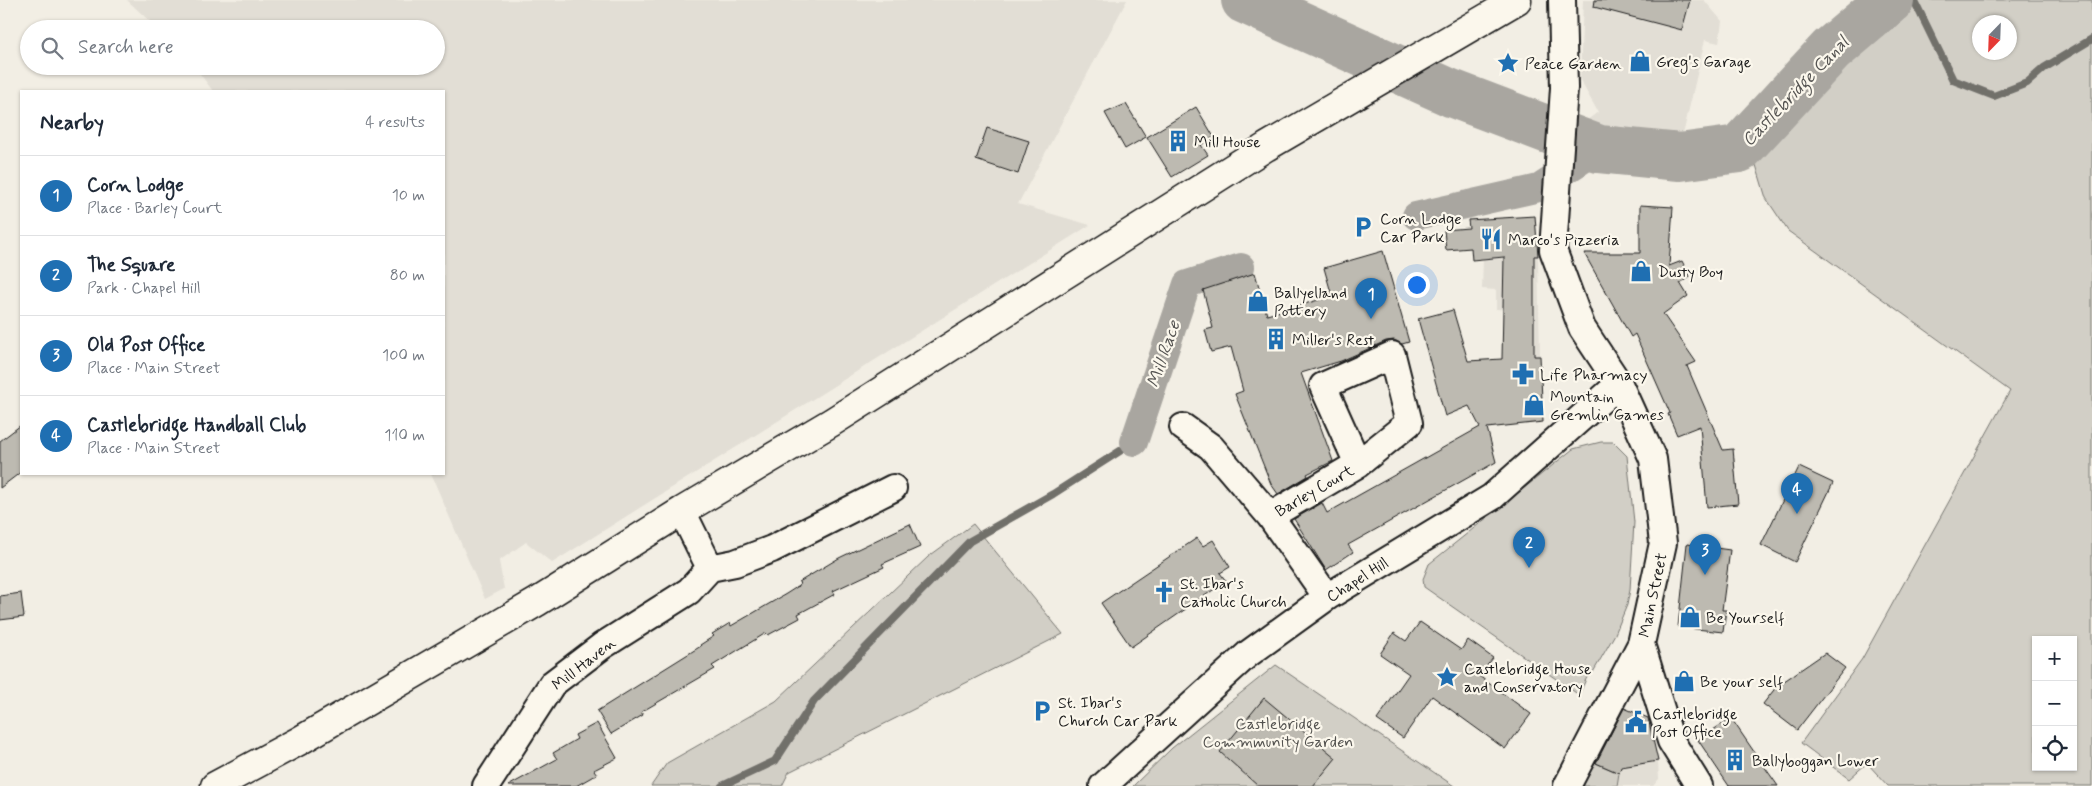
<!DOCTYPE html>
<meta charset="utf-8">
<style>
body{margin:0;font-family:Mynerve,sans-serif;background:#f2f2f3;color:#1f2937}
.controls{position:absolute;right:15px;bottom:15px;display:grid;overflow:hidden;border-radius:0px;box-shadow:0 1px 4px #0004}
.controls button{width:45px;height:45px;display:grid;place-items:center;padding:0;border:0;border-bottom:1px solid #e0e1e3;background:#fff;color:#1f2937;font:25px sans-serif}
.compass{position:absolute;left:1972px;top:15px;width:45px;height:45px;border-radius:50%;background:#fff;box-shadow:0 1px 4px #0004;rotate:203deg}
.you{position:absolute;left:1416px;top:284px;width:18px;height:18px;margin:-12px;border:4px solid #fff;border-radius:50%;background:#1a73e8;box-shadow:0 0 0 8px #1a73e833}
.badge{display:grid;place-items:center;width:32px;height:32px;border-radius:50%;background:#1f6fb2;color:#fff;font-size:16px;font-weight:700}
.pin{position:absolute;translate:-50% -41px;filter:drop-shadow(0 1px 2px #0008)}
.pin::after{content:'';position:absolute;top:26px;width:18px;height:15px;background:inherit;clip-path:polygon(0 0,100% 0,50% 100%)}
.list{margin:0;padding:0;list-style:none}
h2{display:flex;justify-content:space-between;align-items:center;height:65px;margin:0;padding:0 20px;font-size:21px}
h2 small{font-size:16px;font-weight:400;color:#747a83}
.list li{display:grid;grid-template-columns:32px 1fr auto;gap:15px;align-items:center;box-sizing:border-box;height:80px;padding:0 20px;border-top:1px solid #e0e1e3}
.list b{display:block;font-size:19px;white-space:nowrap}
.list p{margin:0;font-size:16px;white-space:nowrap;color:#747a83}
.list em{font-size:16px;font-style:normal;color:#747a83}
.icon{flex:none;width:28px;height:28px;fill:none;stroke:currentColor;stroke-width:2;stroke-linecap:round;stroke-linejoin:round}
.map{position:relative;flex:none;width:2092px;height:786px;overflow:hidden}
.search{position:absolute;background:#fff;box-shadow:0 1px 4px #0004;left:20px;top:20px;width:425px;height:55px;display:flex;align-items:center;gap:12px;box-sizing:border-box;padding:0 18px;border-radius:28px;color:#747a83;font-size:19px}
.panel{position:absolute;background:#fff;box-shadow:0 1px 4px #0004;left:20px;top:90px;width:425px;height:385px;border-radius:0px}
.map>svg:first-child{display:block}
</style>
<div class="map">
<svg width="2092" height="786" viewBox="0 0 2092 786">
<rect width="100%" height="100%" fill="#f2eee4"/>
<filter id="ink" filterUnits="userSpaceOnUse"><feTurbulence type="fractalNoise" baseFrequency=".02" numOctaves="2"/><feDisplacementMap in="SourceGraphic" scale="10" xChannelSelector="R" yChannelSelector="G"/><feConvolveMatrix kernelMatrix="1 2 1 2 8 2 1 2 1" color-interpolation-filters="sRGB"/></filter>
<g filter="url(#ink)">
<path fill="#e2ded5" d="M127,0H1127L1018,204L1090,225L552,563L526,542L499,561L504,589L485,599L431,474H444V91H213L194,66H436V29H158Z
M1583,0H1704L1722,21L1719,43L1705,40L1682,139L1582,124L1598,112L1580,80Z
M1538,256L1540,356L1510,358L1509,310L1496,309V290L1482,289L1483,259Z
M1620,707L1648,718L1646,723L1652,726L1658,761L1659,779L1653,786H1617L1619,773L1593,762Z"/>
<path fill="#d2cfc6" stroke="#777671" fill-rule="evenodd" d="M1892,0H2092V786H1888L1867,763L1849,779L1801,743L1862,659L2010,391L1788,231L1766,198L1756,165L1739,149ZM2010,22V52H1980V22ZM2036,640H2073V767H2036Z
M1601,442H1613L1627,456L1634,522L1630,590L1627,605L1615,634L1592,674L1587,677L1579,695L1424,587L1423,579L1429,564L1573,449Z
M973,524L1063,634L789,772L782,786H651L667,763L776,701L928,557Z
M1276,665L1454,786H1133L1172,748Z
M1593,762L1619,773L1617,786H1580Z"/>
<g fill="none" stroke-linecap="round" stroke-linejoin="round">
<path stroke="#716f6b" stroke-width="8" d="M1914,0L1953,80L1994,96L2027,83L2044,68L2092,39
M1276,15L1283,0
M722,786L775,761L814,701L970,541L1053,494L1134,442"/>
<path stroke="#a9a6a0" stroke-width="28" d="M1416,216L1539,188L1599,149
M1134,442L1187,284L1241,267"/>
<path stroke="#a9a6a0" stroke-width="48" d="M1245,0L1451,93L1599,149L1680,157L1739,149L1831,50L1890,0"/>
</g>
<path fill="#bdbab1" stroke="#1c1c1c" d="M1595,0H1690L1682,30L1594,7Z
M1126,104L1146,137L1125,149L1105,113Z
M1196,107L1214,137L1201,145L1208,155L1172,177L1147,137Z
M987,128L1029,141L1018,174L976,160Z
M1640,205L1673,207L1669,266L1682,261L1690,277L1680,283L1688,296L1663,314L1696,362L1687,366L1723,450L1733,449L1738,504L1707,507L1700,426L1677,435L1668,414L1670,413L1635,334L1631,337L1584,253H1640Z
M1535,216L1538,256H1534V356H1540L1543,422L1487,428L1496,462L1348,545L1353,552L1326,570L1294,519L1322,503L1327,513L1480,427L1469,406L1445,416L1418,319L1453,310L1468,361L1502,359L1504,257L1472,260L1471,248L1446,250L1444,230L1469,228L1468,220Z
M1383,251L1409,342L1402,344L1394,340L1386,341L1341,361L1301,373L1333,461L1307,474L1308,476L1278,494L1271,484L1235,394L1243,391L1231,347L1211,352L1205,330L1213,328L1203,290L1255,273L1267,315L1332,296L1324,268Z
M21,425V472L0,488V441Z
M1799,467L1833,483L1795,562L1761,545Z
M910,524L920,547L882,564L884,567L833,591L835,594L798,614L800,618L768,635L766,633L712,666L715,669L641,712L643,715L611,734L597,711L701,646L700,645L714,636L712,634L730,623L731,626L786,594L800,585L799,582L839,558Z
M1197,538L1203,546L1213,540L1230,567L1220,573L1226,581L1131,647L1101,603Z
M1687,544L1730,550L1722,610H1726L1723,632L1678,627Z
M21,593L24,617L0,620V596Z
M1420,622L1461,650L1468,640L1493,658L1479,676L1531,714L1505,749L1432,696L1403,738L1377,720L1409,674L1380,654L1394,633L1406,641Z
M1825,653L1845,668L1797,730L1763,704L1777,686Z
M1264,698L1336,758L1313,786H1258L1220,752Z
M1624,708L1648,718L1658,761L1621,767L1619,773L1596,763Z
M1731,718L1759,759L1778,786H1729L1698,740Z
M597,723L617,758L594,770L597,774L576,786H508L557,759L553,753L577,739L575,735Z"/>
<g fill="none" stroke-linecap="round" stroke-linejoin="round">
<g stroke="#1c1c1c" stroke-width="30">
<path id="minor" d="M1562,0L1564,88L1553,250L1582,328L1619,384L1653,459L1663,543L1641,644L1671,741L1699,786
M1183,427L1211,447L1270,516L1327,597
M682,511L710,568
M1270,516L1358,464L1409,423L1392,355L1323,386L1358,464
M486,786L552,684L602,646L689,591L710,568L735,563L772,549L893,488
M1103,786L1248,654L1327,597L1492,497L1619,384
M1567,786L1641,644"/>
</g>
<g stroke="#1c1c1c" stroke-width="31">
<path id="major" d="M215,786L299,741L537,602L682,511L832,422L1266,147L1517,0"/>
</g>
<use href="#minor" stroke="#fbf7ec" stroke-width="26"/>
<use href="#major" stroke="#fbf7ec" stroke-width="28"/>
</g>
</g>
<defs>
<g id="shop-bare" transform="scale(1.725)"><path d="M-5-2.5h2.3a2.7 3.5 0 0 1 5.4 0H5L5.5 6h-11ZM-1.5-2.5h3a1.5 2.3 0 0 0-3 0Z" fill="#1f6fb2" stroke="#fbf7ec" stroke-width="2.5" paint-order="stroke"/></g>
<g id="sight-bare" transform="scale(1.725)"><path d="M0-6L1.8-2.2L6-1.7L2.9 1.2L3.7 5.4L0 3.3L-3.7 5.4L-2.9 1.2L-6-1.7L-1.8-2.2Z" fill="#1f6fb2" stroke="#fbf7ec" stroke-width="2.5" paint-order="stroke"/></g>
<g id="building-bare" transform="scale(1.725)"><path d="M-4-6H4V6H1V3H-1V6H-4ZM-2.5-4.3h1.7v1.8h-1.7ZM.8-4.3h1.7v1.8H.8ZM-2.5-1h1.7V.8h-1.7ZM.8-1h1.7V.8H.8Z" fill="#1f6fb2" stroke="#fbf7ec" stroke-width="2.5" paint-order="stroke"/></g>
<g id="parking-bare" transform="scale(1.725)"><path d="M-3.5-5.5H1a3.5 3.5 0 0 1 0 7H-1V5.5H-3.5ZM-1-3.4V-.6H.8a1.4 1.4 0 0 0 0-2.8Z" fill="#1f6fb2" stroke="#fbf7ec" stroke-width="2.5" paint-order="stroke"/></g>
<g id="restaurant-bare" transform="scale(1.725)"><path d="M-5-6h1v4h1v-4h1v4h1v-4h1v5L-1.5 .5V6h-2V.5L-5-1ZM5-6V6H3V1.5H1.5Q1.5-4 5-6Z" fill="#1f6fb2" stroke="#fbf7ec" stroke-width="2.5" paint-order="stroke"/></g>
<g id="pharmacy-bare" transform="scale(1.725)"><path d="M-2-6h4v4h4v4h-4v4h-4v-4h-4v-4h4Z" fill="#1f6fb2" stroke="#fbf7ec" stroke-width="2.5" paint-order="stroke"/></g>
<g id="church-bare" transform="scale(1.725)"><path d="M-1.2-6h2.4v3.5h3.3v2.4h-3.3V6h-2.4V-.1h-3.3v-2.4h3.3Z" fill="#1f6fb2" stroke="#fbf7ec" stroke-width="2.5" paint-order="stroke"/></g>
<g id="civic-bare" transform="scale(1.725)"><path d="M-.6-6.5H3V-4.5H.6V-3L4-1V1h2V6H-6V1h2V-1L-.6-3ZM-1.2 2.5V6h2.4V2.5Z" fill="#1f6fb2" stroke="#fbf7ec" stroke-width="2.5" paint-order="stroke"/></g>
</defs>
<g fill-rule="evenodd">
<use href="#shop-bare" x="1640" y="61"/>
<use href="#sight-bare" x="1508" y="63"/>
<use href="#building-bare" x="1178" y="141"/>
<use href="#parking-bare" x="1363" y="227"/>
<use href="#restaurant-bare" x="1491" y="239"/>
<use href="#shop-bare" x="1641" y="271"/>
<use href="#shop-bare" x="1258" y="301"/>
<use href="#building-bare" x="1276" y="339"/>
<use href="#pharmacy-bare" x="1523" y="374"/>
<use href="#shop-bare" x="1534" y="405"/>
<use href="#church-bare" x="1164" y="592"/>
<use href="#shop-bare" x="1690" y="617"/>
<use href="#sight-bare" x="1447" y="677"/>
<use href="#shop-bare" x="1684" y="681"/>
<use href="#parking-bare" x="1042" y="711"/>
<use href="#civic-bare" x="1636" y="722"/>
<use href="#building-bare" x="1735" y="760"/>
</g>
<g text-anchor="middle" stroke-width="4.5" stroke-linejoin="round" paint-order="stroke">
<g font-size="16" fill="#1c1c1c" stroke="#fbf7ec" text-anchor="start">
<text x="1656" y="67">Greg's Garage</text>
<text x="1525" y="69">Peace Garden</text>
<text x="1194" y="147">Mill House</text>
<text x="1380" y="224">Corn Lodge<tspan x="1380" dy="18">Car Park</tspan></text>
<text x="1508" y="245">Marco's Pizzeria</text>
<text x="1658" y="277">Dusty Boy</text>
<text x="1274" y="298">Ballyelland<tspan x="1274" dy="18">Pottery</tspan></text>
<text x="1292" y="345">Miller's Rest</text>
<text x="1540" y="380">Life Pharmacy</text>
<text x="1550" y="402">Mountain<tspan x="1550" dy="18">Gremlin Games</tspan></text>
<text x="1180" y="589">St. Ibar's<tspan x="1180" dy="18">Catholic Church</tspan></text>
<text x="1706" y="623">Be Yourself</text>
<text x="1464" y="674">Castlebridge House<tspan x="1464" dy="18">and Conservatory</tspan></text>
<text x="1700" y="687">Be your self</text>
<text x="1058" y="708">St. Ibar's<tspan x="1058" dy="18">Church Car Park</tspan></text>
<text x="1652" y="719">Castlebridge<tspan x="1652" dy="18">Post Office</tspan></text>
<text x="1752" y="766">Ballyboggan Lower</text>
</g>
<g font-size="16" fill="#1c1c1c" stroke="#fbf7ec">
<text transform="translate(1314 490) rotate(-30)" y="6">Barley Court</text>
<text transform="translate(1357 579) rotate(-32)" y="6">Chapel Hill</text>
<text transform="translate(1652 595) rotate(-78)" y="6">Main Street</text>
<text transform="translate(583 663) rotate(-38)" y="6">Mill Haven</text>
</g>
<g font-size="16" fill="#53524f" stroke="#fbf7ec">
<text x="1278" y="729">Castlebridge<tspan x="1278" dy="18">Commmunity Garden</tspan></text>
</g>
<g font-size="18" font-style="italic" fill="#545351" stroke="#fbf7ec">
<text transform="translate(1795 91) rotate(-46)" y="6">Castlebridge Canal</text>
<text transform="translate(1163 354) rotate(-71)" y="6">Mill Race</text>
</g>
</g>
</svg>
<div class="controls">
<button>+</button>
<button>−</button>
<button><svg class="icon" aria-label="locate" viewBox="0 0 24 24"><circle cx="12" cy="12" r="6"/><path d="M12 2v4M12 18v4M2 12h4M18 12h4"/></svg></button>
</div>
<svg class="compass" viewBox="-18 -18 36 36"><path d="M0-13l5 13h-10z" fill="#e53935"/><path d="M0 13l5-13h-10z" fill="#747a83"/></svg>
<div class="you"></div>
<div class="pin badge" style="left:1371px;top:319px">1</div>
<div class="pin badge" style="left:1529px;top:568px">2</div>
<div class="pin badge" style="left:1705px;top:575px">3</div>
<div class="pin badge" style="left:1797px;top:514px">4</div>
<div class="search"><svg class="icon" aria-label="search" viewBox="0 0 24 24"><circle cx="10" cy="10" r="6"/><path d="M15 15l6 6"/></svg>Search here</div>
<section class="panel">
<h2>Nearby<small>4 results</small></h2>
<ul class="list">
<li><span class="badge">1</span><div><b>Corn Lodge</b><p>Place · Barley Court</p></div><em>10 m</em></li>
<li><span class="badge">2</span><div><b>The Square</b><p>Park · Chapel Hill</p></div><em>80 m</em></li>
<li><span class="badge">3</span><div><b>Old Post Office</b><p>Place · Main Street</p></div><em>100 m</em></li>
<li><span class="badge">4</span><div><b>Castlebridge Handball Club</b><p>Place · Main Street</p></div><em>110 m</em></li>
</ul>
</section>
</div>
